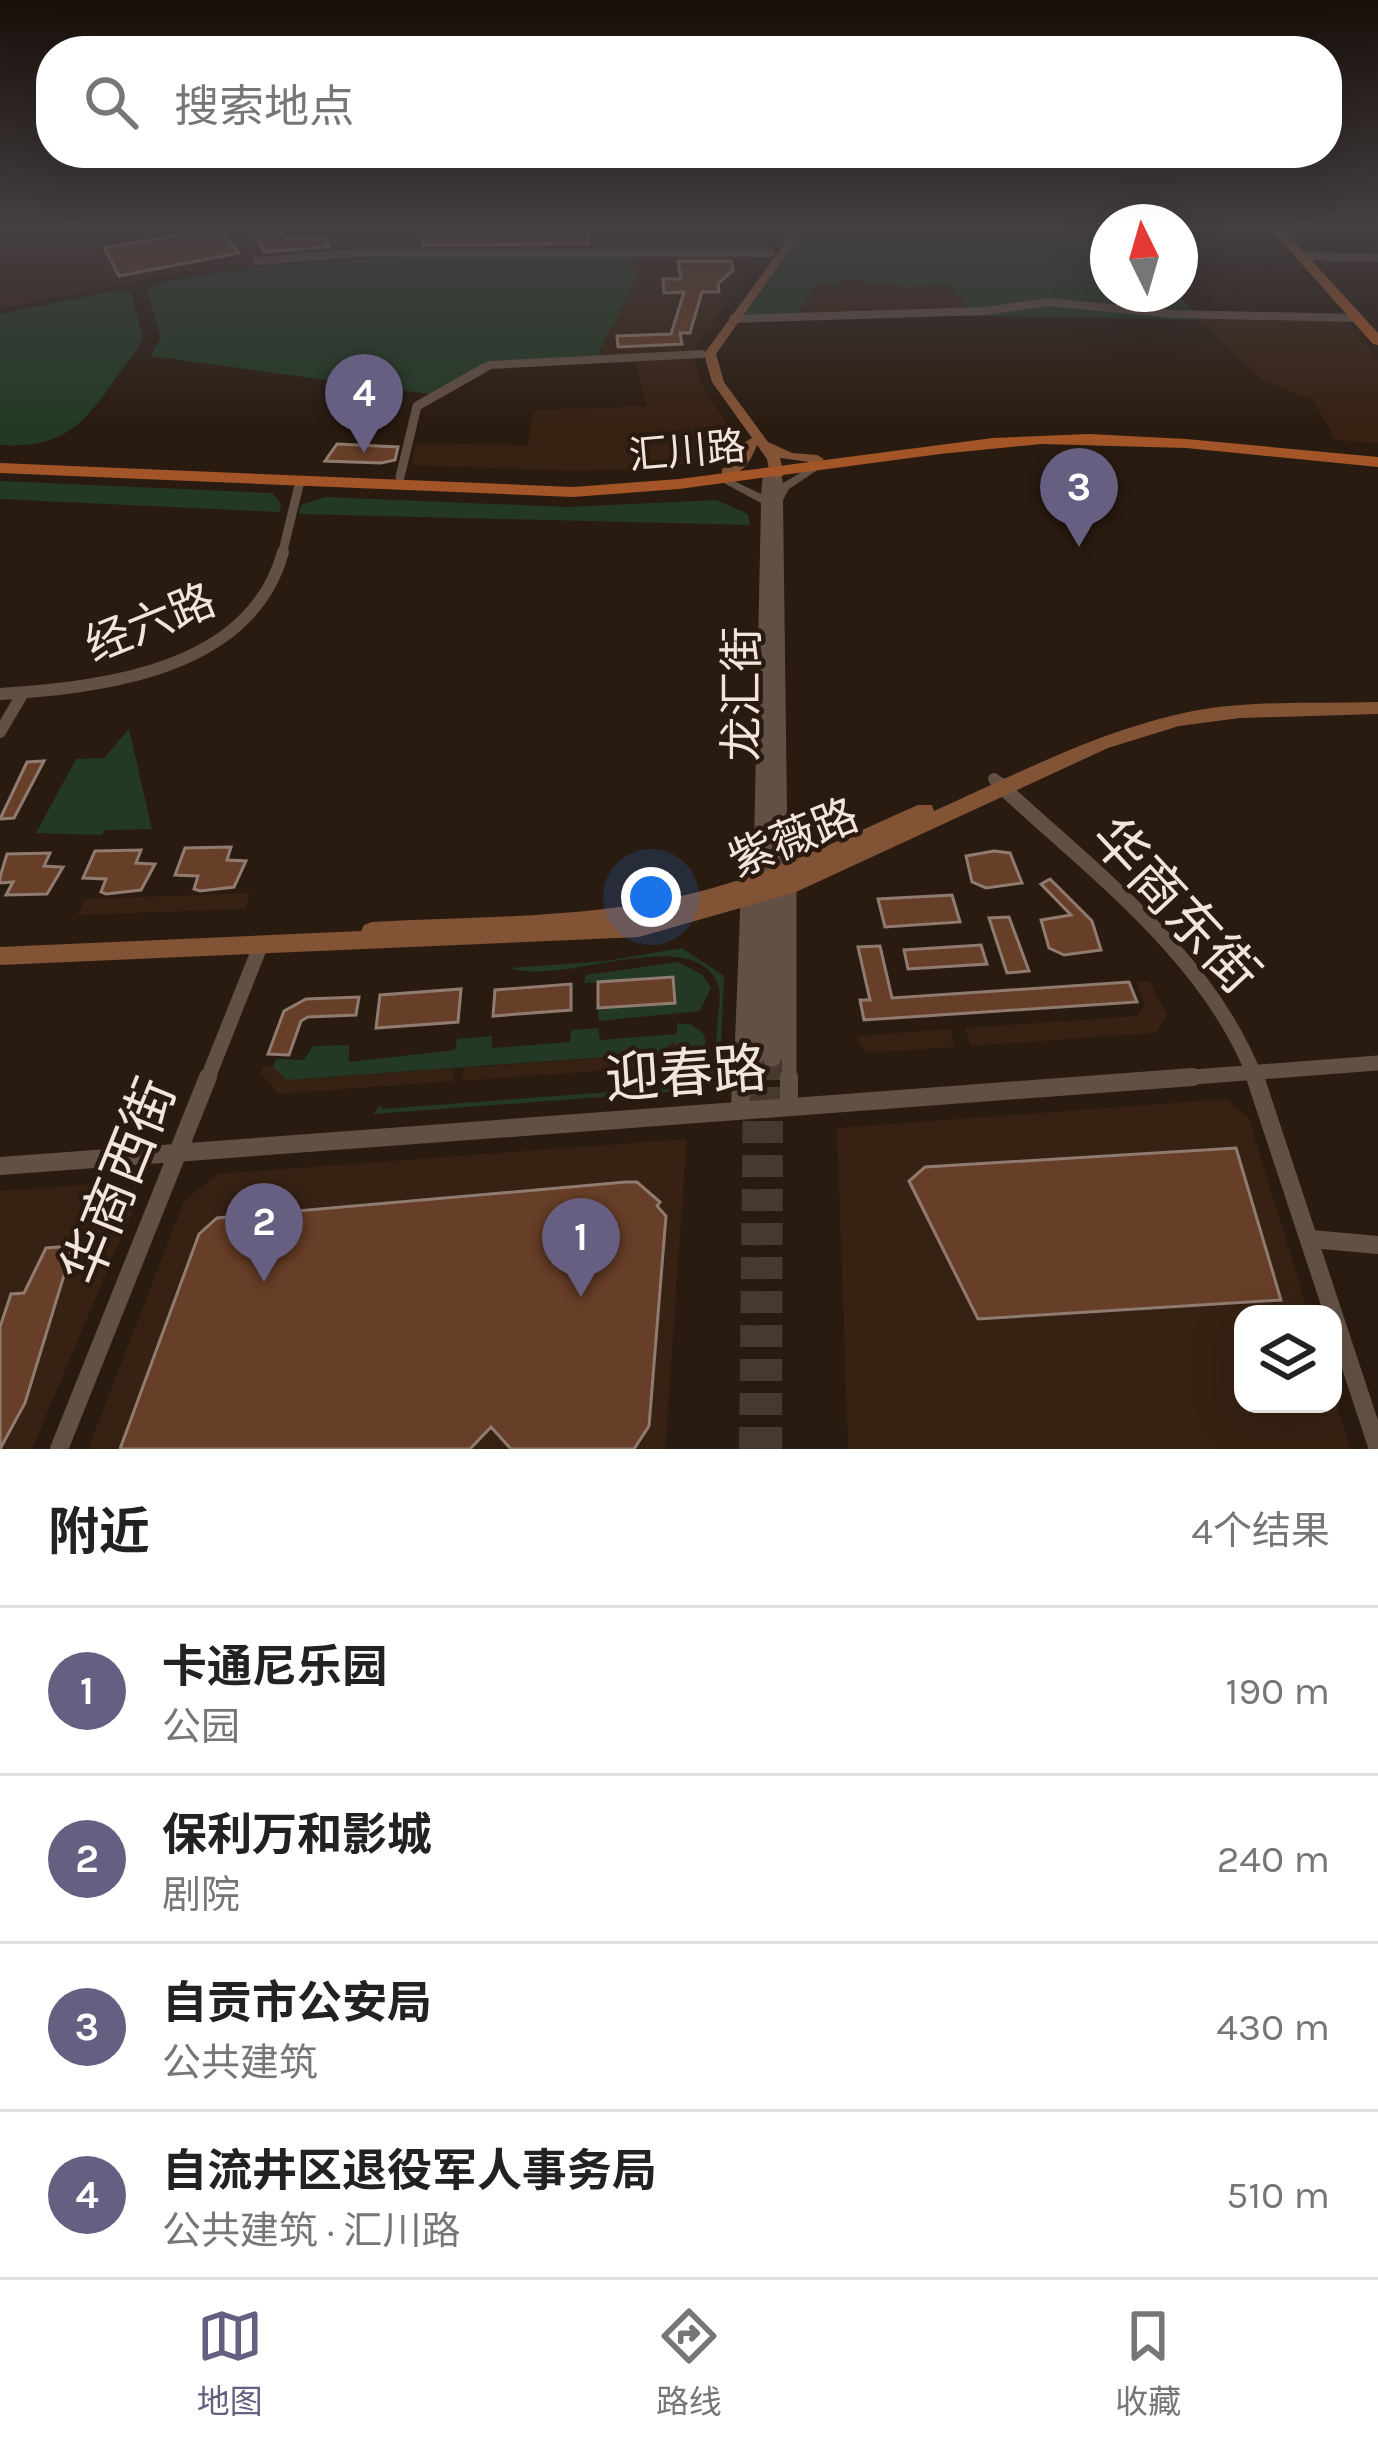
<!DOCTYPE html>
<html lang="zh">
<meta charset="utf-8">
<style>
body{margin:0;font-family:Karla,"Noto Sans SC",sans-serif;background:#f2f2f2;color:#222}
.controls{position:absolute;right:36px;bottom:36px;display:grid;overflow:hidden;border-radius:24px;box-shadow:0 12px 48px #0002}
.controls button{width:108px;height:108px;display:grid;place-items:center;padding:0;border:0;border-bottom:3px solid #e0e0e0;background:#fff;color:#222;font:60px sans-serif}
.compass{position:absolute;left:1090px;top:204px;width:108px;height:108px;border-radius:50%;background:#fff;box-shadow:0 12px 48px #0002;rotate:355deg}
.you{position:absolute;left:651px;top:897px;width:42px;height:42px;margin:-30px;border:9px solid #fff;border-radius:50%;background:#1a73e8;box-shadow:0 0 0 18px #1a73e833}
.badge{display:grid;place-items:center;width:78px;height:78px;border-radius:50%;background:#675f81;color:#fff;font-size:39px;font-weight:700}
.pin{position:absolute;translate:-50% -99px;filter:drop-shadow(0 3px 6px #0008)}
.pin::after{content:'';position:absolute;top:63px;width:42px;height:36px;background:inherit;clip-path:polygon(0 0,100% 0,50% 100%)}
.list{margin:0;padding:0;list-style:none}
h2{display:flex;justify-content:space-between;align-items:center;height:156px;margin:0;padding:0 48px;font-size:51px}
h2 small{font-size:39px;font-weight:400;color:#767676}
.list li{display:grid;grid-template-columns:78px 1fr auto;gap:36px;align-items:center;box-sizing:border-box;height:168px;padding:0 48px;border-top:3px solid #e0e0e0}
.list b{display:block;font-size:45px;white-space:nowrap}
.list p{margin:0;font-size:39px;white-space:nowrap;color:#767676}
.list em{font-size:39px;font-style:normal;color:#767676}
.icon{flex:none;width:66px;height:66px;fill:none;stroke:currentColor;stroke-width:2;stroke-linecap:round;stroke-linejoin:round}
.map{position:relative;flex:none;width:1378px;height:1449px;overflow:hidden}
.search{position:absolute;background:#fff;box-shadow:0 12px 48px #0002;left:36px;right:36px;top:36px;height:132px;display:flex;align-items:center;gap:30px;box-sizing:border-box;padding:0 42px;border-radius:48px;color:#767676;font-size:45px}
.sheet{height:828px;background:#fff}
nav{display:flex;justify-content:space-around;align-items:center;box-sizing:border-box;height:168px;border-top:3px solid #e0e0e0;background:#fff;font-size:33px;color:#767676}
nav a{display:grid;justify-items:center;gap:6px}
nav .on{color:#675f81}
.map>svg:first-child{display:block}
</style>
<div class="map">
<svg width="1378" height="1449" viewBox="0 0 1378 1449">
<rect width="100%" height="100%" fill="#2a1b10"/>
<path fill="#362112" d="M0,225H781L692,352L597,356L637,280L278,261L226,269L221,264L0,309Z
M842,279L908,287L952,285L968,309L797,315L817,283Z
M1195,316L1343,319L1378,360V443L1335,440L1313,400L1263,381Z
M693,358L705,393L747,450L745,453L667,468L571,471L412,465L416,443L528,445L533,410L647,406L634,361Z
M250,893L245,909L77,915L85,899Z
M1149,981L1167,1015L1156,1033L971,1046L965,1028L1138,1016L1145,1005L1136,982Z
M950,1029L955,1047L866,1053L856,1036Z
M673,1041L683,1050L665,1066L462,1081L463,1068L659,1053Z
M264,1066L277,1067L288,1080L455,1068L453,1081L278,1094L261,1073Z
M1227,1099L1249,1119L1309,1314H1243V1404H1333V1393L1350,1449H848L837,1128Z
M687,1139L665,1449H88L184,1201L218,1174Z
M120,1182L135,1205L32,1449H0V1191Z"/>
<path fill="#233925" d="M807,225H1061L1108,241V294H1179L1198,320L973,316L951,285L908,287L843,279L838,286L817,283L797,315L743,314Z
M634,256L637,279L597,356L486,363L429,394L150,356L161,338L147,289L158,283C316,252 473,255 634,256Z
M115,291L131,292L143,337L139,347C93,405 82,450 0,445V314Z
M0,481L272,493L281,504L280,512L0,499Z
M325,497L567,507L716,500L748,514L750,525L299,514L301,505Z
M129,729L152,829L105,830L102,835L36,833L76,759L104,758Z
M682,948L724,976L720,1067L695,1090L373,1114L381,1104V1109L678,1087L679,1082L700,1077C717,1063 716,1048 717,1027C718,1013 723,993 716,980C686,924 560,987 510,968L606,961Z
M678,962L703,975L711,988L700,1011L599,1021L598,1008L675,1003L673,978L584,983L586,975Z
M677,1023L692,1025L704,1034L707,1052L701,1065L673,1042L659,1053L287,1080L273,1067L276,1059L304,1060L313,1046L349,1045V1062L455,1050L457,1039L492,1036V1048L570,1042L571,1030L598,1028L600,1040L677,1034Z"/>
<path fill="#673e27" stroke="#907b70" stroke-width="3" d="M276,225L284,238L325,239L329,247L264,252L252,227Z
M430,225H600L589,233L588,244L422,245Z
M220,228L239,253L119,276L104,248Z
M678,261H731L733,270L718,284L719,292H702L690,333H680L682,344L618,347L617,336L671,334L684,292L664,293L663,279H681Z
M337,444L398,447L395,460L381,463L325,461Z
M44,761L14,818L0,819L27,762Z
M231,847L227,860L246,861L234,887L200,891L194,889L198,876L175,875L185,848Z
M141,850L136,863L155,864L141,890L106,894L101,892L106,879L83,878L95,851Z
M994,851L1010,853L1022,883L986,888L972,882L966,856Z
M50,853L44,866L63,867L47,894L6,895L13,882L0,883V877L7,854Z
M1050,879L1092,921L1101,950L1064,955L1049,948L1041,920L1071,915L1041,884Z
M952,895L960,922L885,927L878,899Z
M1009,917L1029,971L1007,973L989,918Z
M981,945L987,964L908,969L904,950Z
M880,946L892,998L1129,982L1137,1002L864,1020L860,1000H870L858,947Z
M673,977L675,1003L598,1008V982Z
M571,984V1010L493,1016L495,990Z
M461,989L458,1022L376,1028L380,995Z
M359,997L356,1015L308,1017L301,1021L289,1055L268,1054L284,1011L306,999Z
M1236,1148L1281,1300L978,1319L909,1181L925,1167Z
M626,1182H637L660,1202L657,1206L666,1216L649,1426L634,1449H511L491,1427L470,1449H120L199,1234L217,1218Z
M73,1246L25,1403L0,1449V1327L11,1294L24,1293L46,1248Z"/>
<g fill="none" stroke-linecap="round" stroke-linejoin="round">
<path stroke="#48392f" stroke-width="18" stroke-dasharray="18 9" stroke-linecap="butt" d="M754,1080V1059
M772,1080V1058"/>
<path stroke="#48392f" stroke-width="22" stroke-dasharray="22 12" stroke-linecap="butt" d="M750,1449L754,1077
M771,1449L772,1077"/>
<path stroke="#625044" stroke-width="8" d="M1301,256L1378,258
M257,261L356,253H770
M733,319L986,311L1047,302L1174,314L1358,318
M479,371L490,365L702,354"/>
<path stroke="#625044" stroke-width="9" d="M400,477L417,406L484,368
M282,555L300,481"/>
<path stroke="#625044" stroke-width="12" d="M0,694C106,687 251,670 283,552
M0,732L23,693
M994,779L1002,787"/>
<path stroke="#625044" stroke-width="15" d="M999,784C1092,871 1210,957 1256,1080
M789,886V1080
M207,1080L260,947
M741,1080L748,901
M1153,1080L1378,1063"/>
<path stroke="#625044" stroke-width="18" d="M789,1077V1107
M1255,1077L1378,1449
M740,1111L741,1077
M0,1166L1193,1077
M1311,1239L1378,1245
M59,1449L208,1077"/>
<path fill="#625044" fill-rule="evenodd" d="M812,466L816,467V471L789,489L783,500L788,889L782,1058L779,1064L772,1067L765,1064L763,1060L761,1065L754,1068L747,1065L744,1059L753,894L761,503L720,481L726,478L730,479L761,494L763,474L781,473L783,483Z"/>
<path fill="#835336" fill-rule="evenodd" d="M798,225H807L716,354L724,382L768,442L792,453L817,455L824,459L817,463L780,458L784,475L777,479L770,475L767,459L757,445C750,462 742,477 722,475V469L737,461L745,442L752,438L712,382L704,354Z
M1378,702V714L1240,718L1179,726L1108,748L796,892L639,937L0,965V947L361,931L364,925L372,922C479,916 589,919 694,893C772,874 845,837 918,805H932L934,811C1013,776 1090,735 1175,715C1240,699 1311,704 1378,702Z"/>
<path fill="#a35528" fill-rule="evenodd" d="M1267,225H1279L1378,333V345L1373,344Z
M1089,434L1186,439L1378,457V467L1186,448L1041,444L940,454L679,489L573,497L0,473V463L573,487L679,479L993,438Z"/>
</g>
<linearGradient id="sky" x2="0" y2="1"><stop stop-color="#170f09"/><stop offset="0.53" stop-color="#443f42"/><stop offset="1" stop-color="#443f42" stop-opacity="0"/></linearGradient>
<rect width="1378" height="427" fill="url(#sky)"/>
<g text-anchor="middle" stroke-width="9" stroke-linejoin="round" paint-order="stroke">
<g font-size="39" fill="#f1e5de" stroke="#2a1b10">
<text transform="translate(687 450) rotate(-5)" y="14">汇川路</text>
</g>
<g font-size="45" fill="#f1e5de" stroke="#2a1b10">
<text transform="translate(150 622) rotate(-22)" y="16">经六路</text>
<text transform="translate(741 694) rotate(-90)" y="16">龙汇街</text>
<text transform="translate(793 837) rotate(-22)" y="16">紫薇路</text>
</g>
<g font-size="54" fill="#f1e5de" stroke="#2a1b10">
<text transform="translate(1176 905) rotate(47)" y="19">华商东街</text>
<text transform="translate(686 1073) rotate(-4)" y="19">迎春路</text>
<text transform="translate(118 1181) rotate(-68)" y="19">华商西街</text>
</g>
</g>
</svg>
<div class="controls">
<button><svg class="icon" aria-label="layers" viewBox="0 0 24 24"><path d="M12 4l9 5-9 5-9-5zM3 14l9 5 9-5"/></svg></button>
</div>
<svg class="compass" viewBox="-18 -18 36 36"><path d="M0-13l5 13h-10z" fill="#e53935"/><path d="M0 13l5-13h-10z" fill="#767676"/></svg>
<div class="you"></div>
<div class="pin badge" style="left:581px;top:1297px">1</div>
<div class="pin badge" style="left:264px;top:1282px">2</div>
<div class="pin badge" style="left:1079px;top:547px">3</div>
<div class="pin badge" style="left:364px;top:453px">4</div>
<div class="search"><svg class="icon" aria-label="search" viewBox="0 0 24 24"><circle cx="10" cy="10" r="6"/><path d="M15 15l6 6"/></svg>搜索地点</div>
</div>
<section class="sheet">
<h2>附近<small>4个结果</small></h2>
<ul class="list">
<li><span class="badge">1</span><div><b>卡通尼乐园</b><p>公园</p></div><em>190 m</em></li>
<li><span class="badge">2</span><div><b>保利万和影城</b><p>剧院</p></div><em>240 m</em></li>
<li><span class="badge">3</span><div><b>自贡市公安局</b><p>公共建筑</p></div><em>430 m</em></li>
<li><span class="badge">4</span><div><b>自流井区退役军人事务局</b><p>公共建筑 · 汇川路</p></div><em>510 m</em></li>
</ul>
</section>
<nav>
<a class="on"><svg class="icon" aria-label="map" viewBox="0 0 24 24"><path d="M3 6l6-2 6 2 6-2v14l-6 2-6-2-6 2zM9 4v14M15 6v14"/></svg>地图</a>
<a><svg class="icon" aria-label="directions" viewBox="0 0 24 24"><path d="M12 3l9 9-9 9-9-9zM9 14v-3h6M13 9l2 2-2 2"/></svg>路线</a>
<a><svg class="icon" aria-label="saved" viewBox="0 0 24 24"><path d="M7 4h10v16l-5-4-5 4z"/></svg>收藏</a>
</nav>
